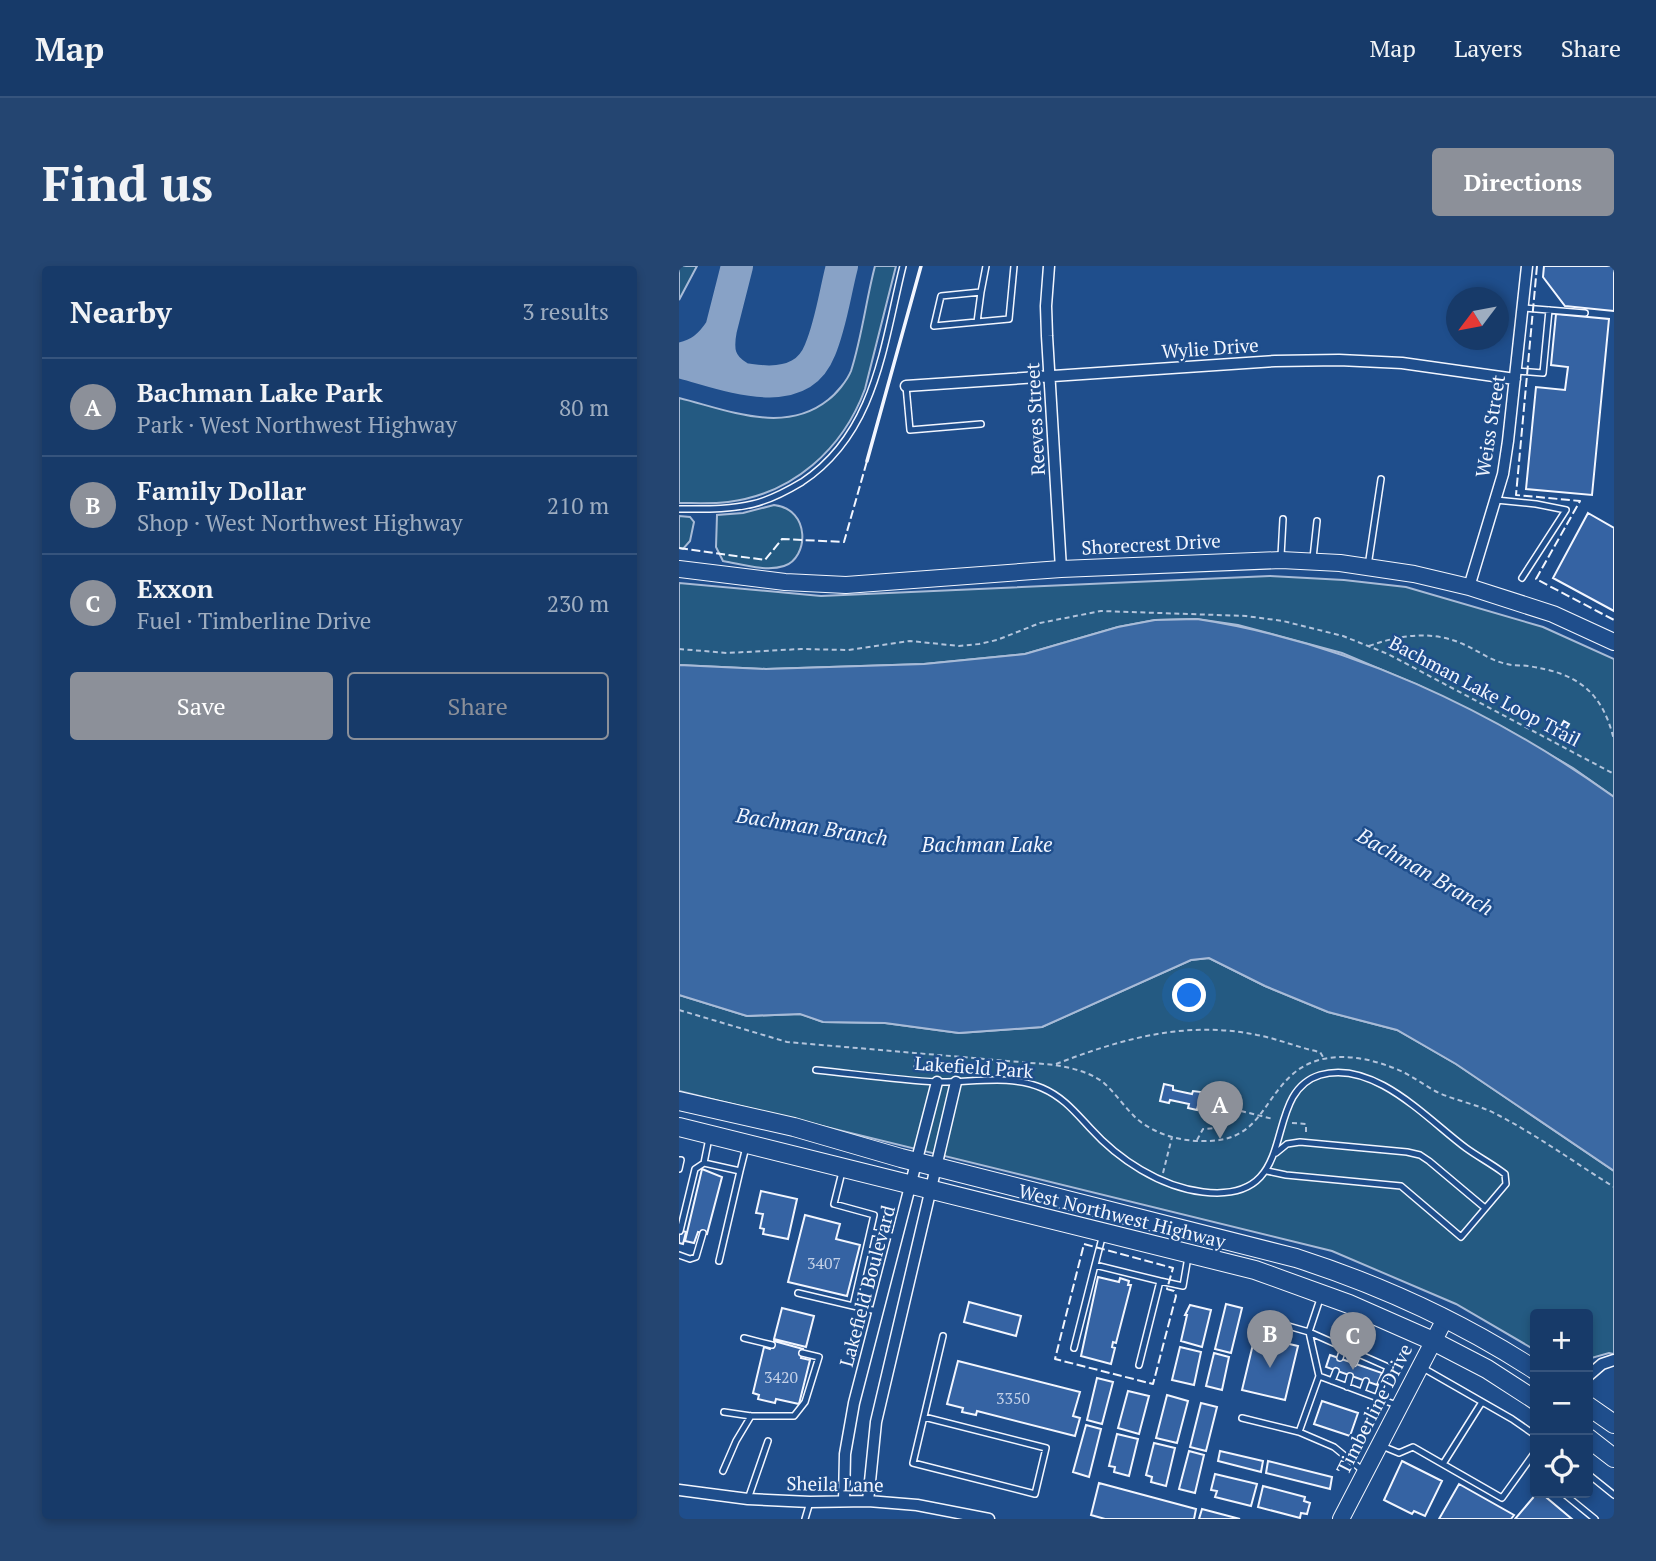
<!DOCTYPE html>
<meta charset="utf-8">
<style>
body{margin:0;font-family:"PT Serif",serif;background:#244571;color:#f1f3f6}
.controls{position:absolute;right:21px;bottom:21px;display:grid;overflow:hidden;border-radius:7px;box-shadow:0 4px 10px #0003}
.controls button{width:63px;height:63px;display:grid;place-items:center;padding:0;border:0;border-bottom:2px solid #36547d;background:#173a69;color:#f1f3f6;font:35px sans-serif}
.compass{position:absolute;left:767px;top:21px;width:63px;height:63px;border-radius:50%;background:#173a69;box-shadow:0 4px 10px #0003;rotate:238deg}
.you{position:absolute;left:511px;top:730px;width:24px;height:24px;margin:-18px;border:5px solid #fff;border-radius:50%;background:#1a73e8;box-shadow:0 0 0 10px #1a73e833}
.badge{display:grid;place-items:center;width:46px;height:46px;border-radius:50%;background:#8c9099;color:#fff;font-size:23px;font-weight:700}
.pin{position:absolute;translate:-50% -58px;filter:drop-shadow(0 2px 4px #0008)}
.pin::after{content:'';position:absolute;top:37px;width:24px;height:21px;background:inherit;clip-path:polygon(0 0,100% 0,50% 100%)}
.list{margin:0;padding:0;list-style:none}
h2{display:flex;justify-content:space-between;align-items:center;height:91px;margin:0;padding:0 28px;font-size:30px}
h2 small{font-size:23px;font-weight:400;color:#9eadc0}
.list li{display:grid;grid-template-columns:46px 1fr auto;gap:21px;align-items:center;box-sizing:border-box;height:98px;padding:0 28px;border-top:2px solid #36547d}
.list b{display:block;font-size:26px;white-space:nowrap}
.list p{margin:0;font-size:23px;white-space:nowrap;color:#9eadc0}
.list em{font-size:23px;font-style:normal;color:#9eadc0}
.actions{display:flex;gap:14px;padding:21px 28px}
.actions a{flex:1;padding:16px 0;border:2px solid #8c9099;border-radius:7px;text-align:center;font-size:24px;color:#8c9099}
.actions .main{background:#8c9099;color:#fff}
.icon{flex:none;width:38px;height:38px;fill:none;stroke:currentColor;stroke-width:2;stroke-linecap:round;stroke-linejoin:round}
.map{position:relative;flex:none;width:935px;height:1253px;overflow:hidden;border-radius:7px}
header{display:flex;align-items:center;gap:42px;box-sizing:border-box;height:98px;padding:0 35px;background:#173a69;border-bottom:2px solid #36547d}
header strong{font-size:33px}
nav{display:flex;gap:38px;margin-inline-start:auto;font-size:24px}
.intro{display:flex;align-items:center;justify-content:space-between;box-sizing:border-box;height:168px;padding:0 42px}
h1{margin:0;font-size:49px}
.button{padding:18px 32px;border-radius:7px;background:#8c9099;color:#fff;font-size:24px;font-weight:700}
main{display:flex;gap:42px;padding:0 42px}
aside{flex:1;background:#173a69;border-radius:7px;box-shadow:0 4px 10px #0003}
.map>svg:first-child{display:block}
</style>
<header>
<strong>Map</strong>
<nav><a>Map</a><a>Layers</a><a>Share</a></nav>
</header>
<div class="intro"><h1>Find us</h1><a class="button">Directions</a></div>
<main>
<aside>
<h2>Nearby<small>3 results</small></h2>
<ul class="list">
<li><span class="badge">A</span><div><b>Bachman Lake Park</b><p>Park · West Northwest Highway</p></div><em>80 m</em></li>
<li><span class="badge">B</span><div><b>Family Dollar</b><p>Shop · West Northwest Highway</p></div><em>210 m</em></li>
<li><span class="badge">C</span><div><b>Exxon</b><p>Fuel · Timberline Drive</p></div><em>230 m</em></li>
</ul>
<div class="actions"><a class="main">Save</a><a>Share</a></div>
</aside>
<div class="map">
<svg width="935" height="1253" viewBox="0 0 935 1253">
<rect width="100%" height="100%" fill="#1f4e8c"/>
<path fill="#245a82" stroke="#a8bbd7" stroke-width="2" d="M0,0H18L0,34Z
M196,0H217L186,123C164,183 114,228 49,236C33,238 16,237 0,237V132C49,144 105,169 149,134C157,128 168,115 172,105C183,71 187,34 196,0Z
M95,239C132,243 130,292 105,300C87,306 62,298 44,295L37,281L38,249L64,247Z
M0,250L11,251L15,256L11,275L4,283L0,282Z
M591,310L665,314L727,321L864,361L935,393V531L894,502L825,462L741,420L663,387L559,359L518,353L476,354L439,361L346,388L245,398L87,403L0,399V317L142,330Z
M530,692L586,720L649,746L718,764L777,798L935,905V1088L930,1087L909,1093V1048H856V1084L777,1038L653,985L0,825V729L68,750L122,748L144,756L206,757L280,767L363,761L512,694Z"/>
<path fill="#3b69a3" stroke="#a8bbd7" stroke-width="2" d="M518,353C668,376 812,443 935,531V905L777,798L718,764L649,746L586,720L530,692L512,694L363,761L280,767L206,757L144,756L121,748L68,750L0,729V399L87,403L245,398L346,388L439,361L476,354Z"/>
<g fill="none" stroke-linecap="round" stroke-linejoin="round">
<path stroke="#88a2c6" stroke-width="32" d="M42,63L58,0
M0,93C20,89 31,80 42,63C38,84 40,99 59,110
M0,96C42,106 119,140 141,84C152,58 156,27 163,0"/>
</g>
<path fill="#3563a3" stroke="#f2f6ff" stroke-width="2" d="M865,0H935V45L886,40L864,11Z
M877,48L930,53L913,229L847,223L857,121L886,124L889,101L872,99Z
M909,247L935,262V345L874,312Z
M885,455L890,458L885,466L880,464Z
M485,818L494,820V824L513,828L514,825L522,826L518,844L509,842L510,838L491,834L490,837L481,835Z
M23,903L43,911L28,968L19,966L15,977L6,975Z
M82,925L118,933L109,973L84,968L85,963L81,962L84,948L77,947Z
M126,949L161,958L157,973L181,979L168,1030L109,1016Z
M0,964L7,966L4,978L0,977Z
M419,1011L440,1016L441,1012L450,1015L449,1019H452L437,1077L434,1076L433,1081L436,1082L432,1098L402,1090Z
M290,1036L342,1050L337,1070L285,1056Z
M547,1038L563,1042L552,1087L536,1083Z
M511,1039L532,1044L523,1081L502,1075L508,1049H506Z
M103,1042L135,1050L127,1081L95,1073Z
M576,1070L619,1080L606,1134L563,1124Z
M95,1075L124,1083L122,1092L131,1094L120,1138L97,1133L96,1137L79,1133L80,1129L74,1127L85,1081L91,1083Z
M501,1081L522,1086L515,1119L493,1114Z
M535,1087L550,1091L543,1124L527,1120Z
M651,1089L703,1107L698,1119L647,1101Z
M279,1095L401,1126L394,1150L401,1152L396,1170L298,1145L297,1149L283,1146L284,1142L268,1138Z
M418,1112L434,1116L423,1158L408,1154Z
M449,1125L470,1130L460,1168L439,1162Z
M488,1129L509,1135L498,1177L477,1172Z
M643,1135L679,1147L671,1170L635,1158Z
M522,1137L538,1141L527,1185L511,1181Z
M407,1159L422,1163L410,1211L394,1206Z
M438,1168L459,1173L450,1210L435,1206L436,1201L430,1200Z
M475,1177L496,1182L487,1220L472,1216L473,1211L467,1209Z
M510,1185L525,1189L516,1227L500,1223Z
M541,1185L584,1195L582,1206L539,1195Z
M589,1195L653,1211L651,1223L587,1207Z
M723,1195L763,1215L746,1250L735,1245L733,1248L705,1234Z
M536,1208L578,1218L572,1240L536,1231L538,1225L532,1224Z
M420,1217L517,1243L515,1253H426L412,1249Z
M780,1218L835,1249L832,1253H760Z
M584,1220L626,1231L625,1235L631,1237L628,1248L622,1247L621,1252L579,1241Z
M858,1227H862L893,1253H836Z
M523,1243L561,1253H520Z"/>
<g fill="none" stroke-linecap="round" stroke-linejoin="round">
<g stroke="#f2f6ff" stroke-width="8">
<path id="lane" d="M307,0L302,26L262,30L255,60L330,53L335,0
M844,42L906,47
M298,56L302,26
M837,105L864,107L870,44
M227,120L231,164L302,158
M817,234L857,238L887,244L843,312
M0,243C25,243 50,244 74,238C91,234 108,225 123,216C197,167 204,80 224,0
M602,290L604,253
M634,292L638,255
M689,300L702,213
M137,804C177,808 218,814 258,816C291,817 332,808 363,822C384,831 396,846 411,862C439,893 481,921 524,926C626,938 579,828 641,809C695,793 749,854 787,882C798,890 811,897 822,905L826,908L827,918L782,971L722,920L607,909L588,905
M30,872L25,897L61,905L67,881
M597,887L608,878L621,876L728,886L741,889L750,895L806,942
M0,894H2L0,903
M163,906L155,938L195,949L174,1040L198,1045
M1,965L16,903L25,897
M191,966L218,971
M0,989L11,993L17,991L24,967
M40,995L61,905
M416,999L424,968
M481,1015L504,1020L509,991
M119,1027L174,1040
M642,1030L630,1066L640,1110L720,1140
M585,1053L630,1066L709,1101L698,1132
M65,1072L93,1079
M395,1082L416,999L481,1015L460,1099
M661,1092L665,1080
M675,1097L693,1051
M744,1102L833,1153L856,1169
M640,1110L620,1166L655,1181L683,1204
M653,1115L657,1105
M668,1121L671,1110
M683,1126L687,1115
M45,1146L72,1150H115L126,1136L140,1091L123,1087
M245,1151L367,1182L356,1228L234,1197L264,1070
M563,1152L620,1166
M703,1180L720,1187L734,1181L823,1232L856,1186
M764,1198L803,1136
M44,1205L57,1175L72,1150
M909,1208L935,1229
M884,1227L916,1253
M69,1233L89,1175
M126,1253L131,1236"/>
</g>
<g stroke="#f2f6ff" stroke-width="13">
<path id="street" d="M370,0L367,40L368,70L382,303
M227,120L596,95L660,94L723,97L836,113
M790,321L824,208L829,175L848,0
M909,1110L923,1098L935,1094
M0,1224L69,1233L131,1236L189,1235L238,1239L310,1253
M165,1235L166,1188L175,1137L258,816
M189,1235L197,1156L277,816"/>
</g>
<g stroke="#f2f6ff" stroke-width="18">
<path id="secondary" d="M0,303L106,316L167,319L382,303L602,294L661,297L735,308L790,321L874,348L935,376
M662,1253L766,1053"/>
</g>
<g stroke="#f2f6ff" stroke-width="20">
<path id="primary" d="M0,835L115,861L222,892L617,992C701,1019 782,1056 856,1104
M0,861L576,1004L670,1038L754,1075L808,1103L856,1134
M909,1140L935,1158
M909,1172L935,1192"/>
</g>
<path stroke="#b3c4dc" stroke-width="2" stroke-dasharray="5 3.5" stroke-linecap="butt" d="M690,380C721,369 752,364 784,378C798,384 812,395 828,398C834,400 842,399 849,400C897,407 923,424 935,474
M0,383L48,387L122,383L169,384L231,375L280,380L300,378L318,374L361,357L422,345L567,350L604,355L664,370L709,388L935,508
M0,744L108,776L376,799C393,802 411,806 425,817C436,827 444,839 454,849C470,866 498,875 522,875C581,877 581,836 615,807C646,781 693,791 726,807C737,813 747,820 758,826C777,835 798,838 817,848C858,869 896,897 935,921
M377,798C442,773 508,754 578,769C600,773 620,782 641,786L644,791
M235,804L237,789
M613,857L627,858V866
M518,874L524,863L536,862L542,840L594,853
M484,907L493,871"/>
<use href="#lane" stroke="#1f4e8c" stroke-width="5"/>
<use href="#street" stroke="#1f4e8c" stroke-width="10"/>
<use href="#secondary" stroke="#1f4e8c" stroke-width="16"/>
<use href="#primary" stroke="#1f4e8c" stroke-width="18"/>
<path stroke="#f2f6ff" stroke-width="2" stroke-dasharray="9 3.5" stroke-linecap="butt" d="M858,0L837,229L901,235L857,313L935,354
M0,282L86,294L103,273L165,276L188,195
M405,978L494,1002L488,1023L495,1025L497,1030L474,1118L376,1093Z"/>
<path stroke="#f2f6ff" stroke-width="3.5" d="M188,195L242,0"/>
</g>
<g text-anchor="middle" stroke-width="5" stroke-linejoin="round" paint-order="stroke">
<g font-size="16" fill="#c3d1e8">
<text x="145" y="1003">3407</text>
<text x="102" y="1117">3420</text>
<text x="334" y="1138">3350</text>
</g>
<g font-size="19" fill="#f2f6ff" stroke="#1f4e8c">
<text transform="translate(531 82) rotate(-4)" y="7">Wylie Drive</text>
<text transform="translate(356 153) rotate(-93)" y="7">Reeves Street</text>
<text transform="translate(811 160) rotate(-81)" y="7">Weiss Street</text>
<text transform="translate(472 278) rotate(-3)" y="7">Shorecrest Drive</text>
<text transform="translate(806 425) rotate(28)" y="7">Bachman Lake Loop Trail</text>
<text transform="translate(295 801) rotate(4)" y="7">Lakefield Park</text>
<text transform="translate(443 950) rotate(14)" y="7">West Northwest Highway</text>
<text transform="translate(188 1020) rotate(-75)" y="7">Lakefield Boulevard</text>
<text transform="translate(695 1143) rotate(-63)" y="7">Timberline Drive</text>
<text transform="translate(156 1218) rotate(1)" y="7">Sheila Lane</text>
</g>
<g font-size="21" font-style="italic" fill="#f2f6ff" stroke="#1f4e8c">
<text transform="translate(133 561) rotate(9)" y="7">Bachman Branch</text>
<text x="308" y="586">Bachman Lake</text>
<text transform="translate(746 606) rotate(30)" y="7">Bachman Branch</text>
</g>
</g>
</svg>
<div class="controls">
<button>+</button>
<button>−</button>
<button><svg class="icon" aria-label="locate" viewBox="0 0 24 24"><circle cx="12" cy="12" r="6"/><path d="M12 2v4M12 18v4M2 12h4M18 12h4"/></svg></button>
</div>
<svg class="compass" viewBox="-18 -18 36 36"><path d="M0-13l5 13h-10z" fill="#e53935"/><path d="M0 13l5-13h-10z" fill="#9eadc0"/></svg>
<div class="you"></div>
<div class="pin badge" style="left:541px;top:873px">A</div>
<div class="pin badge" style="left:591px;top:1102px">B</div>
<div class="pin badge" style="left:674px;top:1104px">C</div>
</div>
</main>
